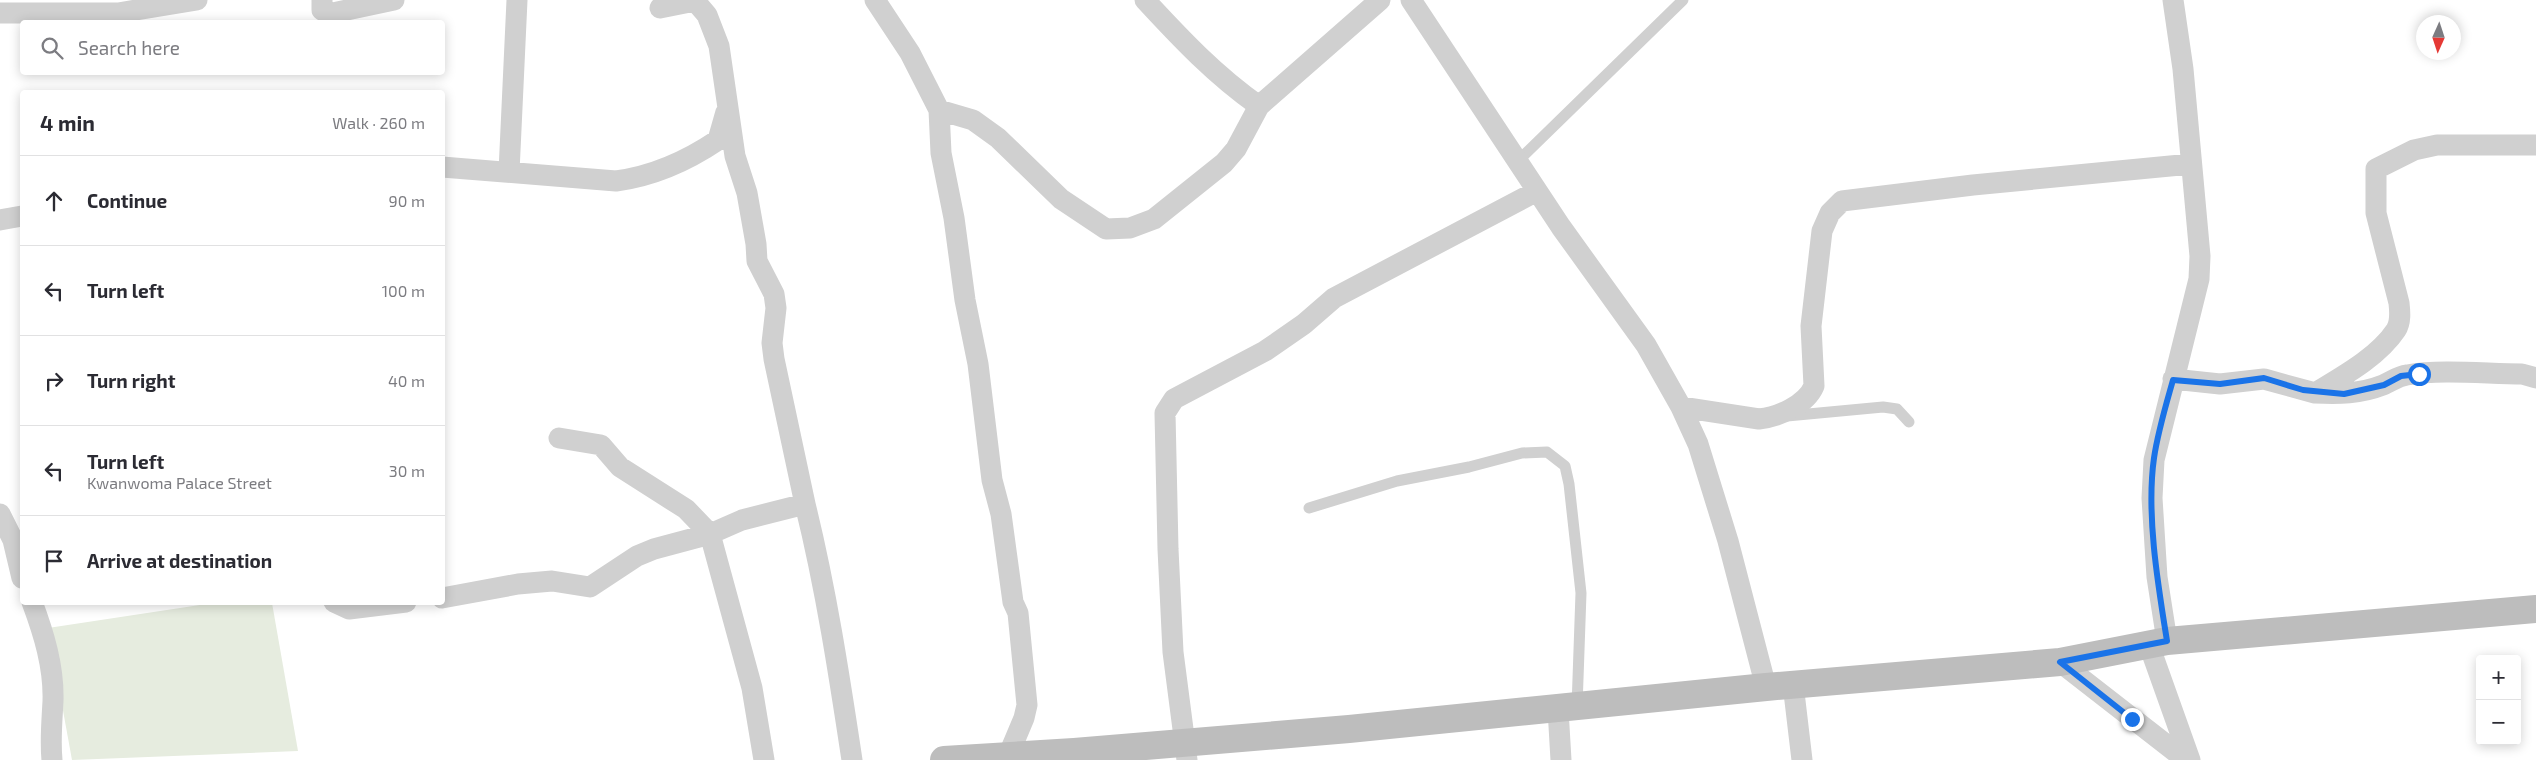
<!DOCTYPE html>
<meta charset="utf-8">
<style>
body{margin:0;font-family:"Exo 2",sans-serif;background:#f7f7f7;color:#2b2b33}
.controls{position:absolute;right:15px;bottom:15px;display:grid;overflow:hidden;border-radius:5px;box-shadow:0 2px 12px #0003}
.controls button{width:45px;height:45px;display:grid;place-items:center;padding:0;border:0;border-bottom:1px solid #e1e1e2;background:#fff;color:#2b2b33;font:25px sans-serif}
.compass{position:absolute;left:2416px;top:15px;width:45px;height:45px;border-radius:50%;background:#fff;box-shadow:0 2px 12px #0003;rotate:183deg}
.stop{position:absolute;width:15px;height:15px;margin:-11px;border:4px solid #1a73e8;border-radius:50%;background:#fff}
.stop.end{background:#1a73e8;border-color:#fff;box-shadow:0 1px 5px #0008}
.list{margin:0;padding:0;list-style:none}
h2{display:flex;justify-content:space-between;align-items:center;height:65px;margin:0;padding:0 20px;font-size:21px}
h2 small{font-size:16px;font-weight:400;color:#7c7c81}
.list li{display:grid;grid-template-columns:32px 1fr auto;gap:15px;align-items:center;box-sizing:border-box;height:90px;padding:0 20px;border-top:1px solid #e1e1e2}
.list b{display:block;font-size:19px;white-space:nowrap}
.list p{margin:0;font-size:16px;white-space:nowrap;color:#7c7c81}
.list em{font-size:16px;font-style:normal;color:#7c7c81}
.icon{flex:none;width:28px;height:28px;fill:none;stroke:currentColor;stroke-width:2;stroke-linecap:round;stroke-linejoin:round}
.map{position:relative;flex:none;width:2536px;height:760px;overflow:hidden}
.search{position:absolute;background:#fff;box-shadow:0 2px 12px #0003;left:20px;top:20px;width:425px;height:55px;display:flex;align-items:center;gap:12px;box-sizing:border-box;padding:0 18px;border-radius:5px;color:#7c7c81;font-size:19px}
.panel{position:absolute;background:#fff;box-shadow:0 2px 12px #0003;left:20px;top:90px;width:425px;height:515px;border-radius:5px}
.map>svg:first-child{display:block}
</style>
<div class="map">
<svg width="2536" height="760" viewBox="0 0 2536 760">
<rect width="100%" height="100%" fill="#fff"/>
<path fill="#e6ecdf" d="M213,603H272L298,751L72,760L48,628Z"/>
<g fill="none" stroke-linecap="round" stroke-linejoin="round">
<path stroke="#d0d0d0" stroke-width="11" d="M1519,160L1683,0
M1787,416L1883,407L1897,409L1909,422
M1309,508L1397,481L1469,467L1522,453L1547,452L1565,466L1569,484L1581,593L1577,707"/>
<path stroke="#d0d0d0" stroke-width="21" d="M322,0V10L328,14L394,0
M875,0L910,53L939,110
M1145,0C1181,39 1215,75 1259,106
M1411,0L1561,227L1646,345L1681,407L1698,444L1728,541L1766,687
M0,13H118L197,0
M442,167L616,181C654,176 687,161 718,140L726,112
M509,172L517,0
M0,220L22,216
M2173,379L2220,384L2264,379L2315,393C2343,376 2378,357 2396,330C2401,322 2400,312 2399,303L2376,213V169L2414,150L2437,145H2536
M2315,393C2339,394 2360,394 2383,385C2391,382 2398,376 2407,375C2442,369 2487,374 2522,374L2536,378
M1681,407L1759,419C1778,417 1806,405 1814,386L1811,326L1822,231L1830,213L1842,201L1973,185L2191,164
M559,438L601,445L620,467L686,509L710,534L752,688L764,760
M805,504C826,589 839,674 852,760
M0,514L13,540L22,578
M442,598L518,584L552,581L590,587L637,556L654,549L710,534L742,520L805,504L774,359L772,343L776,308L774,294L757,261L756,244L747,193L735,156L719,46L707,15L695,1L660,8
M32,602C44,634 54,667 53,701C52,721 50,740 52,760
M334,602L349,609L406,602
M2167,641L2157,577L2152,498L2154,460L2199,279L2200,256L2183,69L2173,0
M2149,645L2190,760
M2060,662L2186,760
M1793,684L1802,760
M1558,709L1561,760
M1008,756L1024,718L1027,705L1018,613L1013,602L1001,514L992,480L978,364L965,300L954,218L941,153L939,110L973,120L998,138L1061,199L1106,229L1130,228L1154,219L1224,163L1236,149L1259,106L1380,0
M1187,760L1173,652L1168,549L1165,413L1174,399L1265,351L1304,324L1334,298L1537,191"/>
<path stroke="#bdbdbd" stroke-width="28" d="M944,760L1074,752L1349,729L1766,687L2060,662L2167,641L2536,609"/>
</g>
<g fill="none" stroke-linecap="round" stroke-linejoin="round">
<path stroke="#1a73e8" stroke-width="6" d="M2132,719L2060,662L2167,641C2158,585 2146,514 2154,458C2158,431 2166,405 2173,380L2220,384L2264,378L2303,390L2344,394L2384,385L2401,376L2419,374"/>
</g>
</svg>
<div class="controls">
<button>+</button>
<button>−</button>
</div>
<svg class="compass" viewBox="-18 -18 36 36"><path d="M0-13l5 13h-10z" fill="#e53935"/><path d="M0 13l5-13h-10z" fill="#7c7c81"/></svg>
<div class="stop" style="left:2419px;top:374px"></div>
<div class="stop end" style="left:2132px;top:719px"></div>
<div class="search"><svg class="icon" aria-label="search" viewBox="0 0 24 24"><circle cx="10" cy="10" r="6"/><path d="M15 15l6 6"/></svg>Search here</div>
<section class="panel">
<h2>4 min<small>Walk · 260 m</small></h2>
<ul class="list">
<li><svg class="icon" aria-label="ahead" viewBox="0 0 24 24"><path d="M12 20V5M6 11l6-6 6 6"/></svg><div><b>Continue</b></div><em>90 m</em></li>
<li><svg class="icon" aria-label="left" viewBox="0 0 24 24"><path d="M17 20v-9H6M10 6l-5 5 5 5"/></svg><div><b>Turn left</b></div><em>100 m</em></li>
<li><svg class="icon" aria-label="right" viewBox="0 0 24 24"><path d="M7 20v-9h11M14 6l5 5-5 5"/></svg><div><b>Turn right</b></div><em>40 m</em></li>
<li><svg class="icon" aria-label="left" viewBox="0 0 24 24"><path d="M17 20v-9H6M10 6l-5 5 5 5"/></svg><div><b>Turn left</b><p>Kwanwoma Palace Street</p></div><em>30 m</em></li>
<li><svg class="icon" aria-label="arrive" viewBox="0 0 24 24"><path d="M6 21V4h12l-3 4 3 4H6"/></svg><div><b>Arrive at destination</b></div></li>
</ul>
</section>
</div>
